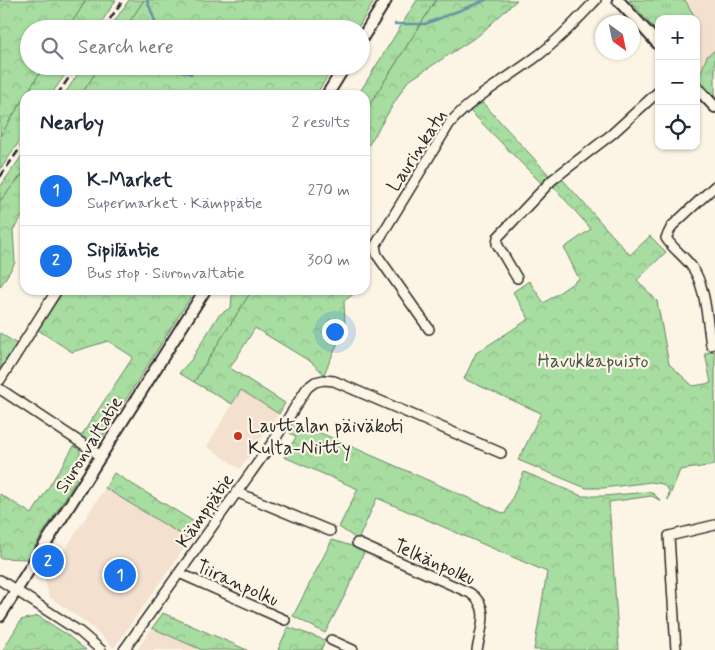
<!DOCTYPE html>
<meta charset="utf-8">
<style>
body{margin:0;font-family:Mynerve,sans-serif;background:#f6f6f7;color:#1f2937}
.controls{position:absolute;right:15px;top:15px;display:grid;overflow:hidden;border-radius:10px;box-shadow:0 1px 4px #0004}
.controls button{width:45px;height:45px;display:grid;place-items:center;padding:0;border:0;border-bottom:1px solid #e0e1e3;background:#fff;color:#1f2937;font:25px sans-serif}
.compass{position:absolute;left:595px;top:15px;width:45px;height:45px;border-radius:50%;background:#fff;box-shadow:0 1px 4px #0004;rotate:147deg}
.you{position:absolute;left:334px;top:331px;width:18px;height:18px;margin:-12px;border:4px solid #fff;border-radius:50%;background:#1a73e8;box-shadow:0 0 0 8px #1a73e833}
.badge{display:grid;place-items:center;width:32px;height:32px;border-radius:50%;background:#1a73e8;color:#fff;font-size:16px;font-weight:700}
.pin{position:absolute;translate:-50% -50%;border:2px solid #fff;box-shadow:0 1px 5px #0006}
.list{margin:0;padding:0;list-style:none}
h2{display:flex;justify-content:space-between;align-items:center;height:65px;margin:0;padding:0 20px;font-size:21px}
h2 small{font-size:16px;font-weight:400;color:#747a83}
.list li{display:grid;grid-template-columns:32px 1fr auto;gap:15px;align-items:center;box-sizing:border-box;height:70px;padding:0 20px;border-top:1px solid #e0e1e3}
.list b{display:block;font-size:19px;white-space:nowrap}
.list p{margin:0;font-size:16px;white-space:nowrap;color:#747a83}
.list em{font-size:16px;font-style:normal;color:#747a83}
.icon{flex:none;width:28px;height:28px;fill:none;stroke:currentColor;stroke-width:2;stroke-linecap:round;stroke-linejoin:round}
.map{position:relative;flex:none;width:715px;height:650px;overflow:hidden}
.search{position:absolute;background:#fff;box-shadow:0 1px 4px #0004;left:20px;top:20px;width:350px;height:55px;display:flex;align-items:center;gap:12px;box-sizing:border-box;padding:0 18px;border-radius:28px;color:#747a83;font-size:19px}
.panel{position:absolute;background:#fff;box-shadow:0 1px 4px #0004;left:20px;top:90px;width:350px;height:205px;border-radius:15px}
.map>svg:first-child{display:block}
</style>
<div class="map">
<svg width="715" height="650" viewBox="0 0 715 650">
<defs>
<pattern id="grass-tufts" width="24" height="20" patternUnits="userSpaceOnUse" patternTransform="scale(1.25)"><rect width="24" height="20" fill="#a7dda0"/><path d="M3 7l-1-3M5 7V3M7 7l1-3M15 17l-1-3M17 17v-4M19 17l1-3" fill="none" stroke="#90be8a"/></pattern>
<pattern id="forest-crowns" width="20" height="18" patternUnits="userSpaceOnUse" patternTransform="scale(1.25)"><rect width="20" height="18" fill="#a7dda0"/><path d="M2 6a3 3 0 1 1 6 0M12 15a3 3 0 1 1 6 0" fill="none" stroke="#90be8a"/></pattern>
</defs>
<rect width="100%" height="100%" fill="#fcf5e5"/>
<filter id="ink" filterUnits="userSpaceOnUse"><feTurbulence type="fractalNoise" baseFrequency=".02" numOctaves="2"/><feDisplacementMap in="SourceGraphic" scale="10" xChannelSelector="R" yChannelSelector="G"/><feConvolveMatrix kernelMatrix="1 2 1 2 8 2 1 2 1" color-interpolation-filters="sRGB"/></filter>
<g filter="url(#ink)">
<path fill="#f4e0ce" d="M629,0H715V98L696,77V19H659V34Z
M241,390L279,414L240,469L207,446Z
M105,488L190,540L114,648L87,623L49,597L45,580Z
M152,628L202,650H137Z"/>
<path fill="url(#grass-tufts)" stroke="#698466" d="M86,0H116L97,29H68Z
M129,0H144L125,29H109Z
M417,0H436L365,112V95H358Z
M629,0H685L696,19H659V34Z
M715,50V98L699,78L707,56Z
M44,66H71L51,95H26Z
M83,66H100L81,95H64Z
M25,96V133L0,170V136Z
M25,151V171L0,201V187Z
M236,290H252L194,382L179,373L191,360L218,316L231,307L232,296Z"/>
<path fill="url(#forest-crowns)" stroke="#698466" d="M0,0H86L68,29H29V66H44L0,136Z
M144,0H375L357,29H125Z
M436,0H517L479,35L407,82L365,151V112Z
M100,66H334L316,95H81Z
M483,103L550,176L543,185L468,109Z
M25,171V212L13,230L15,263L0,287V201Z
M563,180L630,255L650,236L666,252L637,280L657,301L669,364L693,386L711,383L705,353L715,351V465L680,470L668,500L669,490L662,484L651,482L603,488H586L518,460L524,449L541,413L464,379L476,353L529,319L513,292L529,281L544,303L579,279L564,248L591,229L552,185Z
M64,290H195L103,436C94,443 91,442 81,436L133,357L108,341L72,352L38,330Z
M252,290H325L333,295L338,290H359L344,301L345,327L324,374L311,362L255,328L230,368L285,403L279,414L241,390L232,404L194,382Z
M0,333L17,344L0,370Z
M291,420L505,514L524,472L582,496H604L648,492L654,494L661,501L652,496L609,502L619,650H534L547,572L377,498L358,540L339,527L358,489L284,457L296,437L290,433Z
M74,446L80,450V459L73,476L77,479L27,559L0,558V494L32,514Z
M114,473L201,526L190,540L105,488Z
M332,540L365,550L346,593L325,633L293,616Z
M163,613L247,650H202L152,628Z
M38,616L66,634L86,650H3L21,620Z
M288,627L325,640L321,650H278Z"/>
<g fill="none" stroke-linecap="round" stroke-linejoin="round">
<path stroke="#6993a4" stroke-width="2.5" d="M147,0L158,29
M395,24H425L486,0
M360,29L361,28
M176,66L179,70L191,74L202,66"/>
<g stroke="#2b2b2b" stroke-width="12">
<path id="minor" d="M517,278L497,244L498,237L552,180L612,134L659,91
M429,329L377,255L375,246L450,123C473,97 504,81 532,60C556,43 576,21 596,0
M711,345C707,321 706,286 692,267C684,256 673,249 666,238L672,226L715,186
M0,380L57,290
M0,389L101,456
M236,492L330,531
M357,543L470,593C491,607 481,628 477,650
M179,573L285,620
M0,580L80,632L101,650
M331,640L353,650
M124,650L277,436L307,388L315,382L324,380L334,381L501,453
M676,650L669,536L715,525"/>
</g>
<g stroke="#2b2b2b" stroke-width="14">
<path id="major" d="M618,0L659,45
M361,40L386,0
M696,87L715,107
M327,95L345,66
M0,616L205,290"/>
</g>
<use href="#minor" stroke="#fcf5e5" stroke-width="9"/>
<use href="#major" stroke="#fcf5e5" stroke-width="10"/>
<path stroke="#2b2b2b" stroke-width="2.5" stroke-dasharray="8 4" stroke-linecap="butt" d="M103,29L123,0
M57,95L77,66
M0,177L25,141"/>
</g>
</g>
<circle fill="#c8321e" stroke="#fcf5e5" stroke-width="2" cx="238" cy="436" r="5"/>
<g text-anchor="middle" stroke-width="4.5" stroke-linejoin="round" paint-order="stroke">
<g font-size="19" fill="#2b2b2b" stroke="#fcf5e5">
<text transform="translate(416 150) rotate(-57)" y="7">Laurinkatu</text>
<text transform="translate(88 444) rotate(-58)" y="7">Siuronvaltatie</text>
<text transform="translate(204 510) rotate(-55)" y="7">Kämppätie</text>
<text transform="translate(435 561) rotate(24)" y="7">Telkänpolku</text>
<text transform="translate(238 582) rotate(24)" y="7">Tiiranpolku</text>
</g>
<g font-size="19" fill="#4a5848" stroke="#fcf5e5">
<text x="593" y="367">Havukkapuisto</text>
</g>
<g font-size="19" fill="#2b2b2b" stroke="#fcf5e5" text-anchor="start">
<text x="248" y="432">Lauttalan päiväkoti<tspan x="248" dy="22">Kulta-Niitty</tspan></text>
</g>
</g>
</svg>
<div class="controls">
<button>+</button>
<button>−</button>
<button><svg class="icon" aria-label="locate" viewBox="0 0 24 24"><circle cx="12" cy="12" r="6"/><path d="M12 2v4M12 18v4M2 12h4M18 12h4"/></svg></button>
</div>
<svg class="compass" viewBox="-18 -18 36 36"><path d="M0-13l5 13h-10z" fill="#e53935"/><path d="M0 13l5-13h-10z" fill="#747a83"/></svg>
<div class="you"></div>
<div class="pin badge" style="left:120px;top:575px">1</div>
<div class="pin badge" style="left:48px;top:561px">2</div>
<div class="search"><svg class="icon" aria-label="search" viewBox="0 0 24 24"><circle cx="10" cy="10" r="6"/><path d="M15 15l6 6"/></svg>Search here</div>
<section class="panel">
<h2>Nearby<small>2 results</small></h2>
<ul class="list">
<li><span class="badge">1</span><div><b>K-Market</b><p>Supermarket · Kämppätie</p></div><em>270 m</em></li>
<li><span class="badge">2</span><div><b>Sipiläntie</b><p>Bus stop · Siuronvaltatie</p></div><em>300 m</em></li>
</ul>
</section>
</div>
